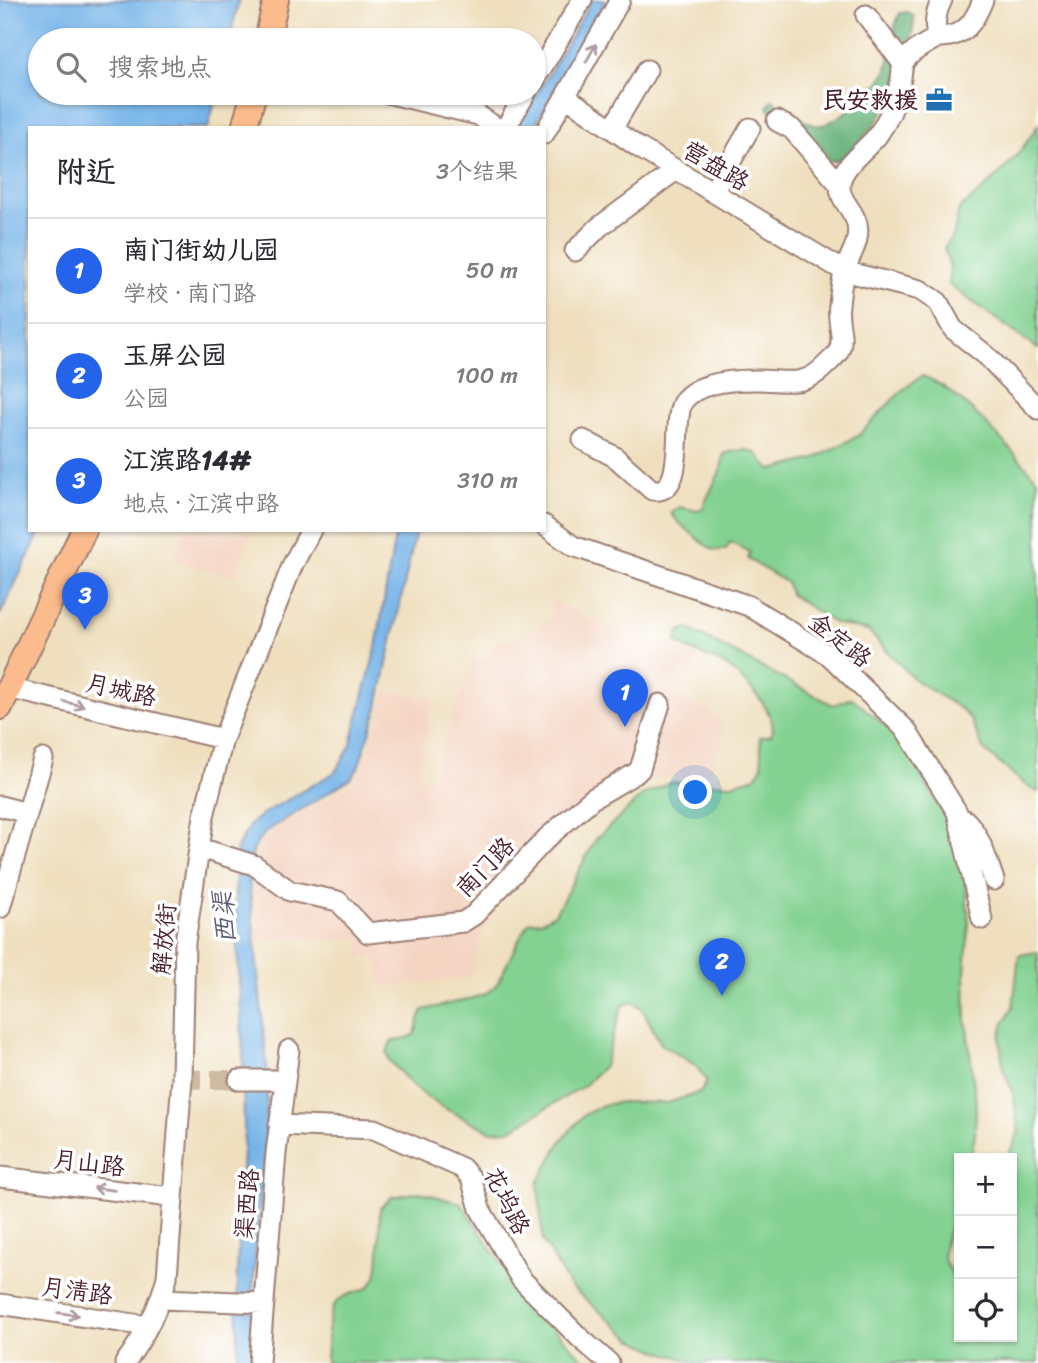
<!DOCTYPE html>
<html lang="zh">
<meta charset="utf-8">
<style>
body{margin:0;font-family:Sriracha,"LXGW WenKai TC",sans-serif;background:#f7f7f7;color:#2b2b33}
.controls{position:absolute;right:21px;bottom:21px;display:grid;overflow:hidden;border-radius:0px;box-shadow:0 2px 5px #0004}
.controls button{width:63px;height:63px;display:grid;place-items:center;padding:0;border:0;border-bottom:2px solid #e1e1e2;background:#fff;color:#2b2b33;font:35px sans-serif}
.you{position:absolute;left:696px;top:793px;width:24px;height:24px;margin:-18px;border:5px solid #fff;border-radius:50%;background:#1a73e8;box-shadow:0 0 0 10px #1a73e833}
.badge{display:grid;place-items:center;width:46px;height:46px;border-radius:50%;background:#2563eb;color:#fff;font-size:23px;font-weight:700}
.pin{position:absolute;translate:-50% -58px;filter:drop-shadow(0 2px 4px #0008)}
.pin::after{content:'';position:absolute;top:37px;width:24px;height:21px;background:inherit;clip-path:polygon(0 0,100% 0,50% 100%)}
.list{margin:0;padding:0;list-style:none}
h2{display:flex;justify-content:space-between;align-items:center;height:91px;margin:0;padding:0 28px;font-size:30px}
h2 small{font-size:23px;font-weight:400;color:#7c7c81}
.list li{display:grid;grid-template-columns:46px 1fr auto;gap:21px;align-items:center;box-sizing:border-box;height:105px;padding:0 28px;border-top:2px solid #e1e1e2}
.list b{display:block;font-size:26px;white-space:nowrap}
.list p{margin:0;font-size:23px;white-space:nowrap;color:#7c7c81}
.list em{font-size:23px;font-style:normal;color:#7c7c81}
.icon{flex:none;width:38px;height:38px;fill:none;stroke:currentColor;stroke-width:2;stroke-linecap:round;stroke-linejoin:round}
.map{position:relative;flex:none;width:1038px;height:1363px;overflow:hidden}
.search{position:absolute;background:#fff;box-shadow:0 2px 5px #0004;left:28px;top:28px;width:518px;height:77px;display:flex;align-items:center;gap:18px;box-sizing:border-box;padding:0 24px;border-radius:38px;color:#7c7c81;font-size:26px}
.panel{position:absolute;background:#fff;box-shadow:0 2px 5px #0004;left:28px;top:126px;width:518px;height:406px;border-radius:0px}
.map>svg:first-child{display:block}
</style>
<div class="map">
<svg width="1038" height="1363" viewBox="0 0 1038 1363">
<rect width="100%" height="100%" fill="#fff"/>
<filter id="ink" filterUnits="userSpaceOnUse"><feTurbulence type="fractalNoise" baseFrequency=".0143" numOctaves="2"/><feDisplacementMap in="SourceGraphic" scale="14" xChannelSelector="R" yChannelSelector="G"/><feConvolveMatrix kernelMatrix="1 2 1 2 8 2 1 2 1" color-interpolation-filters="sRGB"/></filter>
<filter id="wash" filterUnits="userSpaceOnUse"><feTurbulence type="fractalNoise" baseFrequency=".00686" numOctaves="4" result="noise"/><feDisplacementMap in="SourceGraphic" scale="28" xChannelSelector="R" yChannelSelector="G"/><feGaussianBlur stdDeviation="1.57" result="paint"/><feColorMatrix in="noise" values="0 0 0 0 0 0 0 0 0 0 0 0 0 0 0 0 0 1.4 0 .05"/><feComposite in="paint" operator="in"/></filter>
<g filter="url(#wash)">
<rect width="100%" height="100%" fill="#efdfbe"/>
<path fill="#f4d3c0" d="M185,530H222L241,536L244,530H253L233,577L174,561Z
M558,602L588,619L697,658L684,699L720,717L723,739L707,781L667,777L648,782L604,803L500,903L481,938L470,977L399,985L380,984L377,957L360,958L358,938L258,939L255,880L257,854L263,842L272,831L346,787L357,778L364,764L386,691L433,700L417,778H434L444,739L474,658L485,660L497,641H514L553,618L550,605Z"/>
<path fill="#83d292" stroke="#66785e" stroke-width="2" d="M1038,125V349L949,285L950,267L944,248L954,234L959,209C989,186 1019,158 1038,125Z
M922,376C958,387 1012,451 1038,480V792L1024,784L983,749L971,720L961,709L915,680L868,631L834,623L790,594L787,583L748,559L750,552L730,542L726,550C725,550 715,550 714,550C708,548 673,519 671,513L680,507L697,511L702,509L721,469L724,454C734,450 751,447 759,456C764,462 764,466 772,470L814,459L858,436L901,391Z
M684,629H689L833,705L852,698L902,740L944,816L964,866L969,924L965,972L966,1020L976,1103L975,1136L970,1158H959C959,1172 961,1188 958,1202C952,1234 928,1253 959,1281V1337H994L1003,1342L1012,1337V1158H1007L1019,1132L1013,1094L1003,1068L1000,1037L1004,1023L1013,1007L1019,955L1038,952V1363H697L656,1350L632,1339L569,1285L543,1241L538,1183L561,1141L584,1115L603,1105L622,1102L668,1103L701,1092L707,1081L695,1065L661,1044L642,1008L632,1002L622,1006L604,1066L585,1085L510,1130L490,1131L440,1106L415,1088L389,1060L387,1053L391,1041C426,1035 410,1035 423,1010L473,998L485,994L496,986L526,926L530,922L542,921L555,914L596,839L643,795L671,782L732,784L756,777L762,766L760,737L771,735C781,716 741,675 726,666C710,656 691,653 676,642L679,632Z
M420,1192L461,1203L525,1299L587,1363H326C327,1349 327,1315 335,1304C346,1289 365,1297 375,1279C381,1268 379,1223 380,1208L392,1197Z"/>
<path fill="#6ab47c" stroke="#5a6a54" stroke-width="2" d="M908,12L914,17C912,63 887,117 854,147C845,155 839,163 826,161L770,111L768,107L772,100C785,108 800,121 815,125C831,130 880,86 886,71C893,52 890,32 900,13Z"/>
<path fill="#74b4e8" stroke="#5f6a8a" stroke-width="2" d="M0,0H239L229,40H40V93H217L208,128H30V530H41L0,615Z
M592,0H606L533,128H517Z
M396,530H416L377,710L358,768L351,778L267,831C252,844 250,860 249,879L267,1068V1125L253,1287L252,1363H238L237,1273L244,1131L243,1054L235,900L237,848L250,825L261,815L335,772L350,747L376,648Z"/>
</g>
<g filter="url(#ink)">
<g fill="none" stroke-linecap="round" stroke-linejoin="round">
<path stroke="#ceb9a1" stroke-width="19" stroke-dasharray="19 10" stroke-linecap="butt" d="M182,1079L239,1080"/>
<g stroke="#9c7f74" stroke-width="23">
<path id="minor" d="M942,0C936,11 933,26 938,37C966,37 974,22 983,0
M866,15L903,64
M534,81L582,0
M387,93L478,115L497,128
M566,97L638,147L844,271L920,290L938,302L953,329L987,356L1038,409
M777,121L792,129L839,184
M508,128V124L526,93
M612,129L647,70
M544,134L620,0
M713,192L750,128
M575,251L599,227L676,170
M583,440L615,457L652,490C689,496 670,418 684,400C699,382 732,380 754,380C784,379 803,390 827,364C831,360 836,356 838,352C846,338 836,321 839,305C840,295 841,284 844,274C848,256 861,244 857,224C854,210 839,200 840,186C840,167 866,150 877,136C889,120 896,102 900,83C902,76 901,68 904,62C910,51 928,43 938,37
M544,525L573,546L749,606L830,656L906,730L957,812L982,919
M8,688L223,739
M0,806L27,813
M965,820C980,834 987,861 994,880
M200,848L254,865L290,891L338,901L368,933L463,922L474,915L547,838L592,799L636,773L640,769L660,704
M0,908L43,759
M239,1080H285
M279,1125L374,1129L462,1168L471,1178L480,1209L521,1279L580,1338L609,1363
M0,1177L171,1197
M161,1299L264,1303
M0,1304L148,1326
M125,1363C144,1337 159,1308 167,1277L182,1079L185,942L204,816L223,739L293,564L311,530
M259,1363L276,1153L289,1050"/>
</g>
<g stroke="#9c7f74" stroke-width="28">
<path id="major" d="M267,40L276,0
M244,128L254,93
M0,707L84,530"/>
</g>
<use href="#minor" stroke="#fff" stroke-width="19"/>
<use href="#major" stroke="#fbbb8c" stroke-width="24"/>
</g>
<defs><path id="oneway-shaft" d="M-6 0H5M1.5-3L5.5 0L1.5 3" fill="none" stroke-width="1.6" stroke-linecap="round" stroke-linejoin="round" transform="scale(1.75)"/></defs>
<g stroke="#ae9aa0">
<use href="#oneway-shaft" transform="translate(591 53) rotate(-61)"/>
<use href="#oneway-shaft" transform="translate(74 704) rotate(13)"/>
<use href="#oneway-shaft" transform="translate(104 1189) rotate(-173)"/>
<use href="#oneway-shaft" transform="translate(68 1314) rotate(8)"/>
</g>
</g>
<defs>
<g id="office-bare" transform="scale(2.1)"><path d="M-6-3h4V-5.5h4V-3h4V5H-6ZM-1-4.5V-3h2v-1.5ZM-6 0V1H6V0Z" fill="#1f6fb2" stroke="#fff" stroke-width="2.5" paint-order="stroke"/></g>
</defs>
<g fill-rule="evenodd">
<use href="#office-bare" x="939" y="100"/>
</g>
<g text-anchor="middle" stroke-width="7" stroke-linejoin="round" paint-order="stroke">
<g font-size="24" font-weight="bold" fill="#4a1f2b" stroke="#fff" text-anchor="end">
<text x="918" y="108">民安救援</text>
</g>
<g font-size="24" fill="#4a1f2b" stroke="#fff">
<text transform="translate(716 166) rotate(31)" y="8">营盘路</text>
<text transform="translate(840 640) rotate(38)" y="8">金定路</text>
<text transform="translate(121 690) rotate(13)" y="8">月城路</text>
<text transform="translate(485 867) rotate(-46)" y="8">南门路</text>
<text transform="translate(164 939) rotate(-85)" y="8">解放街</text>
<text transform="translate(89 1163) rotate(7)" y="8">月山路</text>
<text transform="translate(507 1201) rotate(63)" y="8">花坞路</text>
<text transform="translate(247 1204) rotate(-85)" y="8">渠西路</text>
<text transform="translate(77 1291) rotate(8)" y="8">月清路</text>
</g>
<g font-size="26" font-style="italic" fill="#5b5b77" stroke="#fff">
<text transform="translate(224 918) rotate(-94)" y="9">西渠</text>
</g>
</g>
</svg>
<div class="controls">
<button>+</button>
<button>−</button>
<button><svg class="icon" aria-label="locate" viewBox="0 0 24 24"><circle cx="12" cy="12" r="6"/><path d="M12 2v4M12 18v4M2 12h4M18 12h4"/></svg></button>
</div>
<div class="you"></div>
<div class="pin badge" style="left:625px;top:727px">1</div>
<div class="pin badge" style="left:722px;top:996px">2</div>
<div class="pin badge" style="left:85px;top:630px">3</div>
<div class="search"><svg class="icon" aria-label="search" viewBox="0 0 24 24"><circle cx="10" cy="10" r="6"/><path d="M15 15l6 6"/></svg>搜索地点</div>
<section class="panel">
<h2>附近<small>3个结果</small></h2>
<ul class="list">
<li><span class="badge">1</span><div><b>南门街幼儿园</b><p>学校 · 南门路</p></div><em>50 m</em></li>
<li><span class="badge">2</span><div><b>玉屏公园</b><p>公园</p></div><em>100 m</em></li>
<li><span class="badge">3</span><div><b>江滨路14#</b><p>地点 · 江滨中路</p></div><em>310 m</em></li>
</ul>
</section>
</div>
